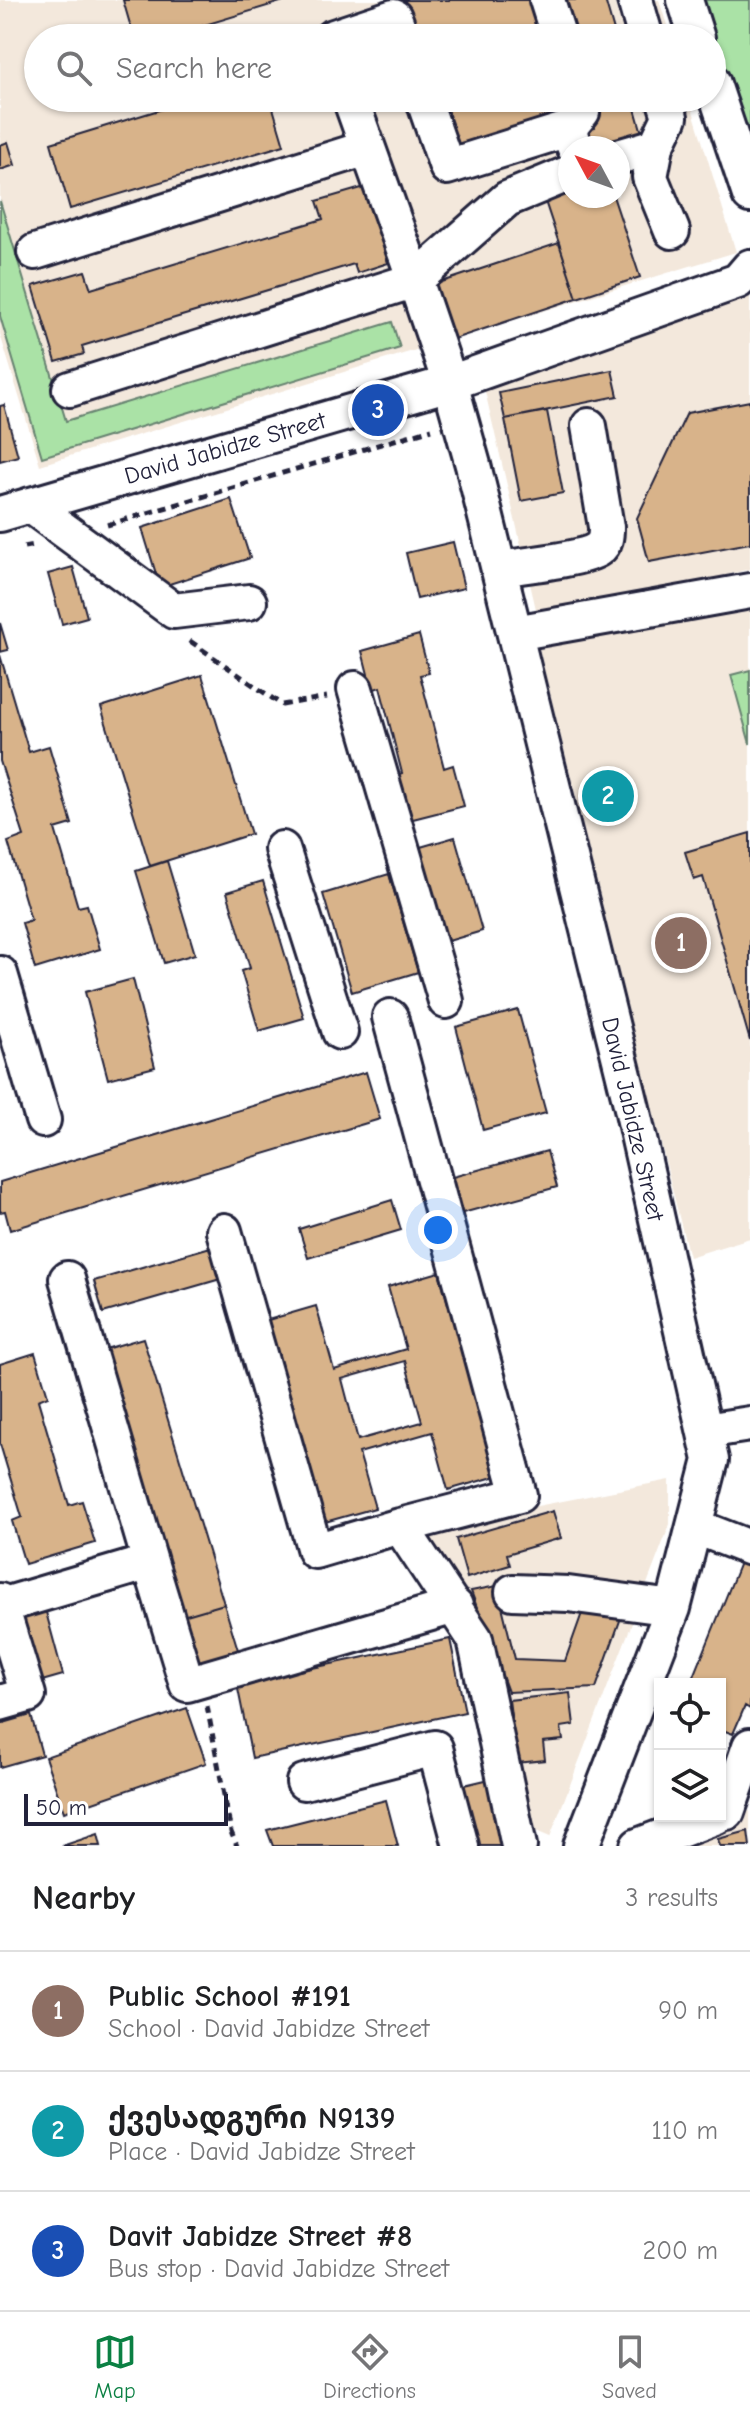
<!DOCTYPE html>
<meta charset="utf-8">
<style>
body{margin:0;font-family:"Comic Neue","Noto Sans Georgian",sans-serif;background:#f2f2f2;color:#202124}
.controls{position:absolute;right:24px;bottom:24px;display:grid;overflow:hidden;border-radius:0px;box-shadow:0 2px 6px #0004}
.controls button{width:72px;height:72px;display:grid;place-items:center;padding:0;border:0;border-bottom:2px solid #e0e0e0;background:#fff;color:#202124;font:40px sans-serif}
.compass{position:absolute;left:558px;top:136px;width:72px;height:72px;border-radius:50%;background:#fff;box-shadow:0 2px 6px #0004;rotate:311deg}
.scale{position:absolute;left:24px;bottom:20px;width:204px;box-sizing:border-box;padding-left:8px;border:4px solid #22223b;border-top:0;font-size:22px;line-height:28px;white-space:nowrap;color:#22223b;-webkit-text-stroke:6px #fff;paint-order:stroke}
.you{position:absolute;left:438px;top:1230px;width:28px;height:28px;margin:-20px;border:6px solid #fff;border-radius:50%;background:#1a73e8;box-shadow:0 0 0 12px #1a73e833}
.badge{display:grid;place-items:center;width:52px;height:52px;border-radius:50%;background:#0b8043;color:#fff;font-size:26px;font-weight:700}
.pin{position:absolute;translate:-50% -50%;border:4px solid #fff;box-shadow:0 2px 8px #0006}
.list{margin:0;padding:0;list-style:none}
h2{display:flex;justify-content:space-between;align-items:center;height:104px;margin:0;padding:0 32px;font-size:34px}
h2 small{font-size:26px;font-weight:400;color:#757577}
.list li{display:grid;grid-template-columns:52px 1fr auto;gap:24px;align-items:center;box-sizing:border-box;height:120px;padding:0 32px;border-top:2px solid #e0e0e0}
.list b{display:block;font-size:30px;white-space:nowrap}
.list p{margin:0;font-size:26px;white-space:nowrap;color:#757577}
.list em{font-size:26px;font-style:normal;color:#757577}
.icon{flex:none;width:44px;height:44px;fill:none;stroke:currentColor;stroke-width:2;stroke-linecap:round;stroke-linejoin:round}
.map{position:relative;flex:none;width:750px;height:1846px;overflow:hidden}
.search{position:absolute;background:#fff;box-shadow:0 2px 6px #0004;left:24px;right:24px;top:24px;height:88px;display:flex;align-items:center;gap:20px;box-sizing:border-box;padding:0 28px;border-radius:44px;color:#757577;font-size:30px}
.sheet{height:464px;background:#fff}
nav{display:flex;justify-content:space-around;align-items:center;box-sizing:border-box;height:112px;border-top:2px solid #e0e0e0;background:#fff;font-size:22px;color:#757577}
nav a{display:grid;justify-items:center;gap:4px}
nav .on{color:#0b8043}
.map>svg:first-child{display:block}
</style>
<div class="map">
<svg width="750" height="1846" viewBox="0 0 750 1846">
<rect width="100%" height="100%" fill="#fff"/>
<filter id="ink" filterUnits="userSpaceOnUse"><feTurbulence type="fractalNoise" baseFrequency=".0125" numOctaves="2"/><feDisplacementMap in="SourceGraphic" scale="16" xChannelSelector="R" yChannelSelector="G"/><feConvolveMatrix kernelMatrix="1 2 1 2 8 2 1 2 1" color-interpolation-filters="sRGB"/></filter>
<g filter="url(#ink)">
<path fill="#f3e8dc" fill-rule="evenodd" d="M0,0H659L671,38H38V98H689L736,252L40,465L0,334ZM570,148H618V196H570Z
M750,289V569L539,622L484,387Z
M750,601V1238L689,1257L539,649Z
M670,1480V1524L550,1837L522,1825L420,1529Z
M750,1811V1846H659Z"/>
<path fill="#aae2a6" stroke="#668270" stroke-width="2" d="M701,0H750V146Z
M0,201L66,421L392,322L400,348L42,457L0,316Z
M750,670V744L731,675Z"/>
<path fill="#d8b38a" stroke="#22223b" stroke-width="2" fill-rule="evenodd" d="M123,0H287L162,38H134Z
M403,0H535L547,38H415Z
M560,0H605L616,38H570Z
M198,98H270L284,145L70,209L51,143Z
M433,98H565L569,112L449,150Z
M617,98H632L642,133L591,147L586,130L595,128L589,106Z
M8,142L15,165L0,170V145Z
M365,187L388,263L357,273L354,264L82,346L84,354L56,362L33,286L85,271L91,289L323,219L317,201Z
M570,189V196H613L640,277L577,298L544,198Z
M559,243L577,298L454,339L436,284Z
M612,370L618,396L505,419L499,393Z
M750,401V543L649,562L637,518L687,413Z
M4,405L18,456L0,461V406Z
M547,411L563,493L521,501L505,419Z
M231,499L250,558L160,587L142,528Z
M453,542L464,588L417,599L406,553Z
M73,567L87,617L62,624L48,574Z
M0,623L8,650L0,652Z
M419,635L429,673L420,675L444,768L453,765L464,806L405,821L393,776L402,773L380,687L372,690L362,651Z
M0,655L29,752L49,746L72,824L55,829L78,907L87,905L100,949L35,969L22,923L31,920L8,842L24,836L0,761Z
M202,675L251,834L150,866L101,707Z
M626,779L631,804L590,813L584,788Z
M750,833V1041L703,877L694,880L685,852Z
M455,837L482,931L445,942L417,848Z
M167,861L195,954L164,963L136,871Z
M389,874L418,972L352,992L323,894Z
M263,881L304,1018L259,1031L241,971L250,968L227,892Z
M133,979L155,1067L108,1079L85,992Z
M518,1010L546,1113L483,1130L456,1027Z
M366,1072L380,1119L10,1230L5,1211L0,1212V1182Z
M547,1151L557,1187L459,1214L449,1178Z
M392,1200L401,1230L308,1258L299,1229Z
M214,1246L224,1278L103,1313L94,1281Z
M439,1272L497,1476L448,1490L432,1432L359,1453L375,1508L325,1522L268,1320L316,1306L334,1370L406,1349L388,1287ZM405,1361L422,1422L358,1440L342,1379Z
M143,1338L224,1604L183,1616L102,1350Z
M35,1353L48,1396L38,1400L69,1505L82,1501L95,1543L25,1564L12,1521L22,1517L0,1444V1364Z
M553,1511L561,1538L507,1554L510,1565L467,1578L456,1539Z
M741,1560L750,1564V1709L745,1706L733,1734L720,1729V1684H691Z
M497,1586L515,1659L565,1661L587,1599L623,1612L596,1688L508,1692L471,1591Z
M224,1604L239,1653L198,1666L183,1616Z
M44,1605L63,1675L35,1683L16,1612Z
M450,1639L465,1712L252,1758L237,1684Z
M570,1693L574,1725L561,1727L563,1740L543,1742L545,1760L517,1763L509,1700Z
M187,1708L206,1763L64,1812L45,1757Z
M31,1715L42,1755L0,1767V1724Z
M494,1778L509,1846H478L464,1785Z
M386,1800L398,1846H273L267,1830Z
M748,1831L750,1846H720L718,1839Z
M98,1834L101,1846H62Z"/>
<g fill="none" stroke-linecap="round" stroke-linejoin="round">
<g stroke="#22223b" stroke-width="40">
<path id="minor" d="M547,0L559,38
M635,0L646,38
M685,0L697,38
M331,38L394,17L402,38
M712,81L750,195
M350,98L415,280L507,199L570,173
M423,98L447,167L568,129L575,148
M568,129L582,112L578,98
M656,146L670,117L664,98
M618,157L656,146L650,177L672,231
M35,252L367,148
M70,389L415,280L450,383L473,465L632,1108L711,1460L673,1608L581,1846
M30,505L174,611L249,602
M0,514L450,383L738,281L750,267
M499,569C518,566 585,559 598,549C606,543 606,535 606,527L589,426
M515,633L750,591
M355,689L446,1001
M282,849L340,1032
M0,974L43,1120
M390,1017L519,1495L400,1526L475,1639L519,1846
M224,1231L315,1551L400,1526
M705,1431L750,1424
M694,1526L750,1548
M150,1562L187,1684L455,1606
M513,1592L568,1594L673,1608
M0,1601L1,1606L150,1562L67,1279
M0,1703L28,1695L1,1606
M304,1782L435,1748L461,1846
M727,1812L750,1746
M638,1846L717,1816"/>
</g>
<path stroke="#22223b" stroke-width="5" stroke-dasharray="8 6" stroke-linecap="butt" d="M107,525L432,429
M24,547L35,545
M190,641L282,705L327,697
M207,1706L231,1832L237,1846"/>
<use href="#minor" stroke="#fff" stroke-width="34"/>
</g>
</g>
<g text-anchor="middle" stroke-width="6" stroke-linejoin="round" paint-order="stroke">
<g font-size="24" fill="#22223b" stroke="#fff">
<text transform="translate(225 448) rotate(-16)" y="8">David Jabidze Street</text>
<text transform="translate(633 1119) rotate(77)" y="8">David Jabidze Street</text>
</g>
</g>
</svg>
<div class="controls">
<button><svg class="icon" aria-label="locate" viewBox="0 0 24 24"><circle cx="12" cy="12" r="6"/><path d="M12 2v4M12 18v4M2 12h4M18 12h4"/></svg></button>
<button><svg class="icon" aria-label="layers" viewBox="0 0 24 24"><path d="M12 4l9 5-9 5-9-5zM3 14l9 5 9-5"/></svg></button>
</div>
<svg class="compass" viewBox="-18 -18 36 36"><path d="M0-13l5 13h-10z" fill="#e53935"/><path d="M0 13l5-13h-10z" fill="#757577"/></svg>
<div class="scale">50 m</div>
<div class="you"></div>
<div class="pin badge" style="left:681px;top:943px;background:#8d6e63">1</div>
<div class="pin badge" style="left:608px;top:796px;background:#0f9aa8">2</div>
<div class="pin badge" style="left:378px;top:410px;background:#1a4fb4">3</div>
<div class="search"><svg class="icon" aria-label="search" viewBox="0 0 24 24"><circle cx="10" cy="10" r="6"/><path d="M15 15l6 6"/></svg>Search here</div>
</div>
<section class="sheet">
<h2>Nearby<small>3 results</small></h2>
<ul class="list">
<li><span class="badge" style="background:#8d6e63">1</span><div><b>Public School #191</b><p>School · David Jabidze Street</p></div><em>90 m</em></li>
<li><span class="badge" style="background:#0f9aa8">2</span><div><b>ქვესადგური N9139</b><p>Place · David Jabidze Street</p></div><em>110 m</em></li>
<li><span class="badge" style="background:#1a4fb4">3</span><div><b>Davit Jabidze Street #8</b><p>Bus stop · David Jabidze Street</p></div><em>200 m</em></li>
</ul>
</section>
<nav>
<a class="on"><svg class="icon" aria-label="map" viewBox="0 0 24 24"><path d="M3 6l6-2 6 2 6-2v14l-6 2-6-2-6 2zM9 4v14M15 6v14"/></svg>Map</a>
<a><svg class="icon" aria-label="directions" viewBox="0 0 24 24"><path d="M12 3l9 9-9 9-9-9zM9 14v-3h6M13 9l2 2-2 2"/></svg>Directions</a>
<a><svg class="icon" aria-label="saved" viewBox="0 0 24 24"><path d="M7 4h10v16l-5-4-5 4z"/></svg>Saved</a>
</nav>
